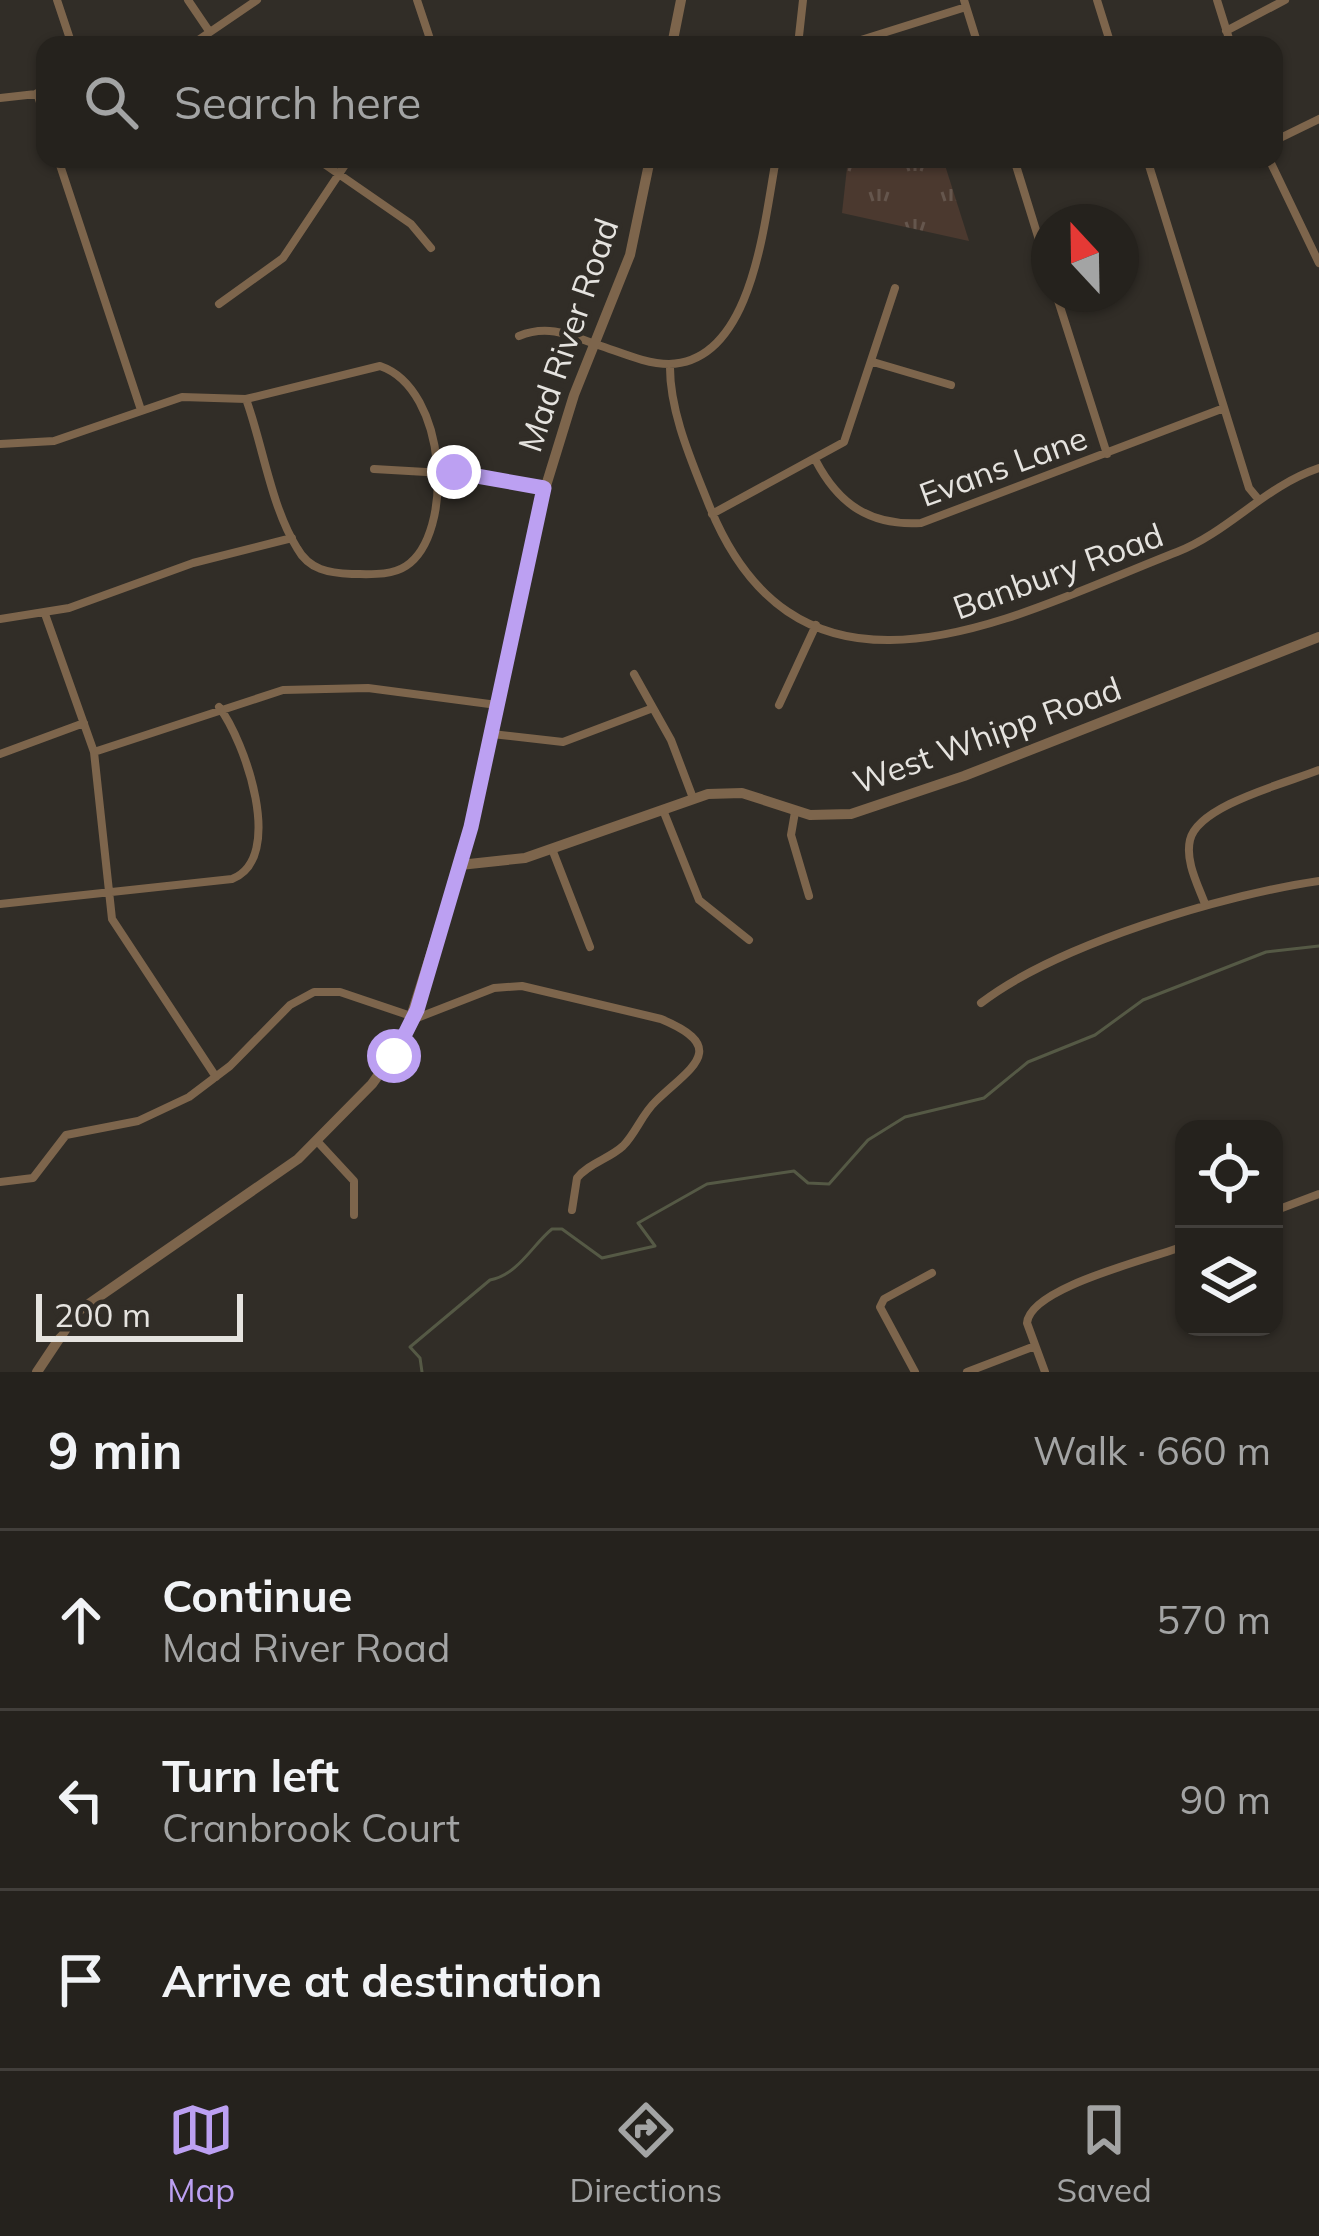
<!DOCTYPE html>
<meta charset="utf-8">
<style>
body{margin:0;font-family:Mulish,sans-serif;background:#2d2a26;color:#f1f3f6}
.controls{position:absolute;right:36px;bottom:36px;display:grid;overflow:hidden;border-radius:24px;box-shadow:0 3px 9px #0004}
.controls button{width:108px;height:108px;display:grid;place-items:center;padding:0;border:0;border-bottom:3px solid #423f3b;background:#25221d;color:#f1f3f6;font:60px sans-serif}
.compass{position:absolute;left:1031px;top:204px;width:108px;height:108px;border-radius:50%;background:#25221d;box-shadow:0 3px 9px #0004;rotate:338deg}
.scale{position:absolute;left:36px;bottom:30px;width:207px;box-sizing:border-box;padding-left:12px;border:6px solid #e5e3df;border-top:0;font-size:33px;line-height:42px;white-space:nowrap;color:#e5e3df;-webkit-text-stroke:9px #312d27;paint-order:stroke}
.stop{position:absolute;width:36px;height:36px;margin:-27px;border:9px solid #bca0f2;border-radius:50%;background:#fff}
.stop.end{background:#bca0f2;border-color:#fff;box-shadow:0 3px 12px #0008}
.list{margin:0;padding:0;list-style:none}
h2{display:flex;justify-content:space-between;align-items:center;height:156px;margin:0;padding:0 48px;font-size:51px}
h2 small{font-size:39px;font-weight:400;color:#a3a4a4}
.list li{display:grid;grid-template-columns:78px 1fr auto;gap:36px;align-items:center;box-sizing:border-box;height:180px;padding:0 48px;border-top:3px solid #423f3b}
.list b{display:block;font-size:45px;white-space:nowrap}
.list p{margin:0;font-size:39px;white-space:nowrap;color:#a3a4a4}
.list em{font-size:39px;font-style:normal;color:#a3a4a4}
.icon{flex:none;width:66px;height:66px;fill:none;stroke:currentColor;stroke-width:2;stroke-linecap:round;stroke-linejoin:round}
.map{position:relative;flex:none;width:1319px;height:1372px;overflow:hidden}
.search{position:absolute;background:#25221d;box-shadow:0 3px 9px #0004;left:36px;right:36px;top:36px;height:132px;display:flex;align-items:center;gap:30px;box-sizing:border-box;padding:0 42px;border-radius:24px;color:#a3a4a4;font-size:45px}
.sheet{height:696px;background:#25221d}
nav{display:flex;justify-content:space-around;align-items:center;box-sizing:border-box;height:168px;border-top:3px solid #423f3b;background:#25221d;font-size:33px;color:#a3a4a4}
nav a{display:grid;justify-items:center;gap:6px}
nav .on{color:#bca0f2}
.map>svg:first-child{display:block}
</style>
<div class="map">
<svg width="1319" height="1372" viewBox="0 0 1319 1372">
<defs>
<pattern id="park-tufts" width="24" height="20" patternUnits="userSpaceOnUse" patternTransform="scale(3)"><rect width="24" height="20" fill="#4b392f"/><path d="M3 7l-1-3M5 7V3M7 7l1-3M15 17l-1-3M17 17v-4M19 17l1-3" fill="none" stroke="#65564d"/></pattern>
</defs>
<rect width="100%" height="100%" fill="#312d27"/>
<path fill="url(#park-tufts)" d="M848,159H943L969,241L842,213Z"/>
<g fill="none" stroke-linecap="round" stroke-linejoin="round">
<path stroke="#555945" stroke-width="3" d="M422,1372L420,1358L410,1347L490,1280C518,1275 533,1244 552,1229H562L602,1258L655,1246L638,1223L707,1184L794,1171L808,1183L829,1184L868,1140L905,1117L984,1098L1028,1062L1095,1035L1143,1000L1266,952L1319,946"/>
<path stroke="#7d654c" stroke-width="8" d="M57,0L72,45
M188,0L209,31
M417,0L432,45
M964,0L978,45
M1097,0L1111,45
M1217,0L1231,45
M1226,31L1285,0
M191,45L257,0
M798,45L803,0
M845,45L966,7
M37,93L45,118
M0,98L45,93
M1274,141L1319,119
M58,159L141,410
M317,159L411,224L431,248
M1014,159L1049,272
M1147,159L1249,488L1259,500
M1269,159L1319,263
M1056,294L1107,454
M219,304L283,258L349,159
M519,336C548,324 570,335 598,345C620,352 646,364 669,364C753,362 764,222 776,159
M873,362L951,385
M670,364C669,411 692,462 709,505C802,736 1017,614 1177,552C1230,531 1265,486 1319,468
M0,444L54,441L182,397L246,399L380,366C448,389 455,534 406,566C391,576 370,574 352,574C329,573 309,570 297,548C271,506 263,446 246,399
M816,461C839,505 871,526 921,523L1224,408
M374,469L478,475L545,489
M712,514L844,442L895,288
M45,614L94,752L112,919L216,1077
M0,619L69,608L193,563L292,538
M634,674L671,740L693,798
M779,705L816,625
M492,734L563,742L653,708
M94,752L283,690L368,688L497,705
M0,754L84,723
M663,810L699,900L749,940
M795,812L791,835L809,896
M552,849L590,947
M0,904L232,879C286,858 245,741 219,707
M1205,904C1198,885 1185,861 1190,840C1198,805 1287,783 1319,770
M981,1003C1058,944 1223,895 1319,881
M317,1141L354,1181V1215
M0,1182L33,1178L66,1135L138,1121L189,1097L230,1066L290,1005L314,992H340L417,1018L494,988L522,986L661,1019C731,1048 690,1068 656,1101C642,1114 636,1133 623,1146C609,1159 589,1163 577,1178L572,1210
M1274,1211L1319,1194
M915,1372L880,1307L884,1299L932,1273
M967,1372L1035,1346
M1045,1372L1027,1323C1030,1287 1151,1259 1184,1246"/>
<path stroke="#7d654c" stroke-width="10" d="M672,45L681,0
M460,865L525,858L708,794L742,793L810,815L851,814L964,776L1319,637
M37,1372L77,1312L298,1159L372,1084L404,1039L470,831L545,489L574,395L630,255L650,159"/>
</g>
<g fill="none" stroke-linecap="round" stroke-linejoin="round">
<path stroke="#bca0f2" stroke-width="15" d="M394,1056L417,1010L471,827L544,488L454,472"/>
</g>
<g text-anchor="middle" stroke-width="9" stroke-linejoin="round" paint-order="stroke">
<g font-size="33" fill="#e5e3df" stroke="#312d27">
<text transform="translate(568 335) rotate(-71)" y="12">Mad River Road</text>
<text transform="translate(1003 466) rotate(-20)" y="12">Evans Lane</text>
<text transform="translate(1058 571) rotate(-20)" y="12">Banbury Road</text>
<text transform="translate(987 735) rotate(-20)" y="12">West Whipp Road</text>
</g>
</g>
</svg>
<div class="controls">
<button><svg class="icon" aria-label="locate" viewBox="0 0 24 24"><circle cx="12" cy="12" r="6"/><path d="M12 2v4M12 18v4M2 12h4M18 12h4"/></svg></button>
<button><svg class="icon" aria-label="layers" viewBox="0 0 24 24"><path d="M12 4l9 5-9 5-9-5zM3 14l9 5 9-5"/></svg></button>
</div>
<svg class="compass" viewBox="-18 -18 36 36"><path d="M0-13l5 13h-10z" fill="#e53935"/><path d="M0 13l5-13h-10z" fill="#a3a4a4"/></svg>
<div class="scale">200 m</div>
<div class="stop" style="left:394px;top:1056px"></div>
<div class="stop end" style="left:454px;top:472px"></div>
<div class="search"><svg class="icon" aria-label="search" viewBox="0 0 24 24"><circle cx="10" cy="10" r="6"/><path d="M15 15l6 6"/></svg>Search here</div>
</div>
<section class="sheet">
<h2>9 min<small>Walk · 660 m</small></h2>
<ul class="list">
<li><svg class="icon" aria-label="ahead" viewBox="0 0 24 24"><path d="M12 20V5M6 11l6-6 6 6"/></svg><div><b>Continue</b><p>Mad River Road</p></div><em>570 m</em></li>
<li><svg class="icon" aria-label="left" viewBox="0 0 24 24"><path d="M17 20v-9H6M10 6l-5 5 5 5"/></svg><div><b>Turn left</b><p>Cranbrook Court</p></div><em>90 m</em></li>
<li><svg class="icon" aria-label="arrive" viewBox="0 0 24 24"><path d="M6 21V4h12l-3 4 3 4H6"/></svg><div><b>Arrive at destination</b></div></li>
</ul>
</section>
<nav>
<a class="on"><svg class="icon" aria-label="map" viewBox="0 0 24 24"><path d="M3 6l6-2 6 2 6-2v14l-6 2-6-2-6 2zM9 4v14M15 6v14"/></svg>Map</a>
<a><svg class="icon" aria-label="directions" viewBox="0 0 24 24"><path d="M12 3l9 9-9 9-9-9zM9 14v-3h6M13 9l2 2-2 2"/></svg>Directions</a>
<a><svg class="icon" aria-label="saved" viewBox="0 0 24 24"><path d="M7 4h10v16l-5-4-5 4z"/></svg>Saved</a>
</nav>
